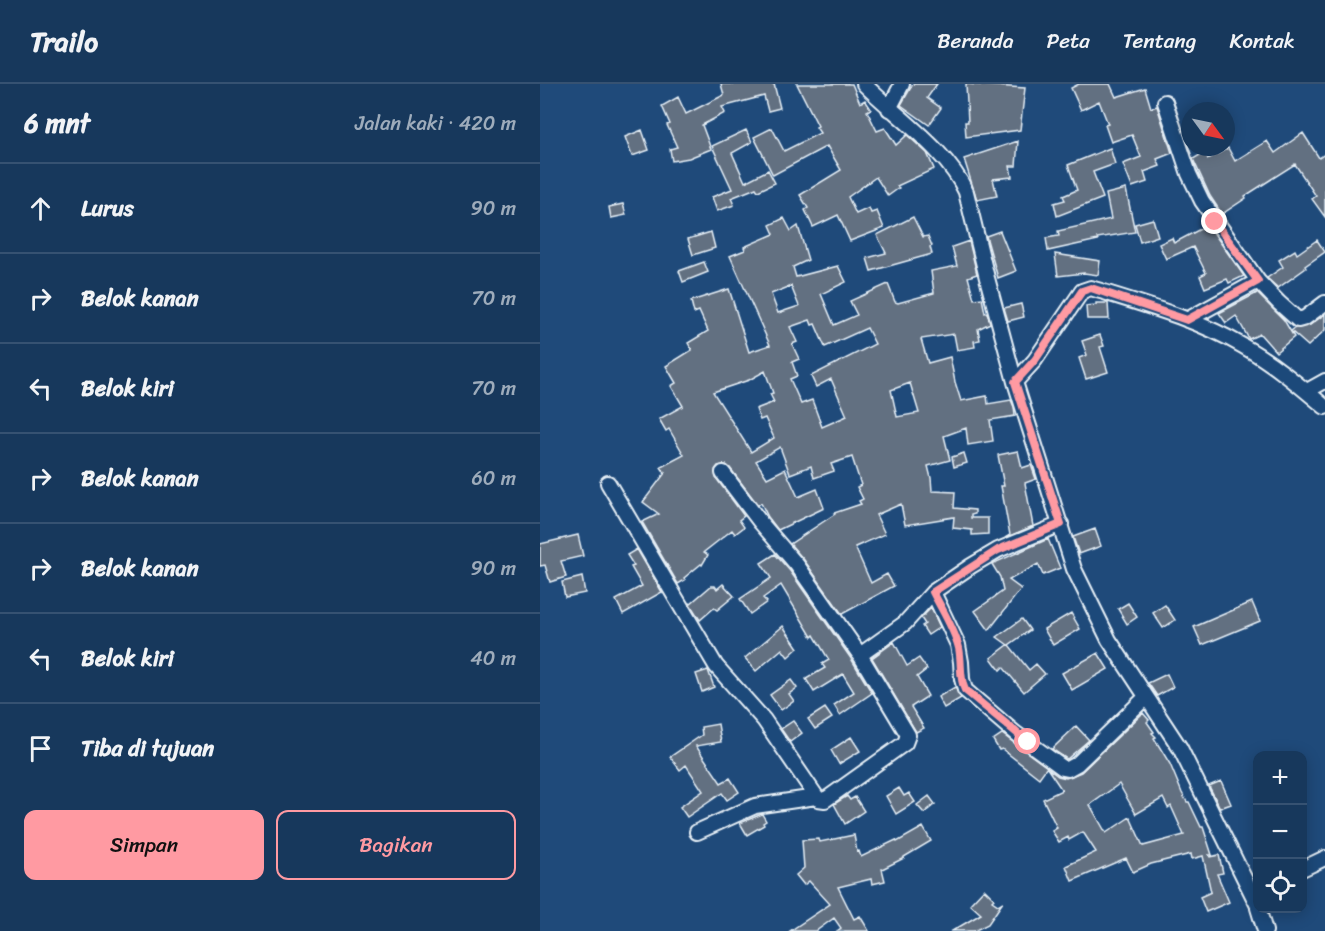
<!DOCTYPE html>
<html lang="id">
<meta charset="utf-8">
<style>
body{margin:0;font-family:Sriracha,sans-serif;background:#244365;color:#f1f3f6}
.controls{position:absolute;right:18px;bottom:18px;display:grid;overflow:hidden;border-radius:12px;box-shadow:0 3px 15px #0003}
.controls button{width:54px;height:54px;display:grid;place-items:center;padding:0;border:0;border-bottom:2px solid #365272;background:#17385c;color:#f1f3f6;font:30px sans-serif}
.compass{position:absolute;left:641px;top:18px;width:54px;height:54px;border-radius:50%;background:#17385c;box-shadow:0 3px 15px #0003;rotate:123deg}
.stop{position:absolute;width:18px;height:18px;margin:-14px;border:4px solid #ff9aa2;border-radius:50%;background:#fff}
.stop.end{background:#ff9aa2;border-color:#fff;box-shadow:0 2px 6px #0008}
.list{margin:0;padding:0;list-style:none}
h2{display:flex;justify-content:space-between;align-items:center;height:78px;margin:0;padding:0 24px;font-size:26px}
h2 small{font-size:20px;font-weight:400;color:#9eacbb}
.list li{display:grid;grid-template-columns:39px 1fr auto;gap:18px;align-items:center;box-sizing:border-box;height:90px;padding:0 24px;border-top:2px solid #365272}
.list b{display:block;font-size:22px;white-space:nowrap}
.list em{font-size:20px;font-style:normal;color:#9eacbb}
.actions{display:flex;gap:12px;padding:18px 24px}
.actions a{flex:1;padding:14px 0;border:2px solid #ff9aa2;border-radius:12px;text-align:center;font-size:21px;color:#ff9aa2}
.actions .main{background:#ff9aa2;color:#111}
.icon{flex:none;width:33px;height:33px;fill:none;stroke:currentColor;stroke-width:2;stroke-linecap:round;stroke-linejoin:round}
.map{position:relative;flex:none;width:785px;height:847px;overflow:hidden}
header{display:flex;align-items:center;gap:36px;box-sizing:border-box;height:84px;padding:0 30px;background:#17385c;border-bottom:2px solid #365272}
header strong{font-size:28px}
nav{display:flex;gap:33px;margin-inline-start:auto;font-size:21px}
main{display:flex}
aside{flex:1;background:#17385c}
.map>svg:first-child{display:block}
</style>
<header>
<strong>Trailo</strong>
<nav><a>Beranda</a><a>Peta</a><a>Tentang</a><a>Kontak</a></nav>
</header>
<main>
<aside>
<h2>6 mnt<small>Jalan kaki · 420 m</small></h2>
<ul class="list">
<li><svg class="icon" aria-label="ahead" viewBox="0 0 24 24"><path d="M12 20V5M6 11l6-6 6 6"/></svg><div><b>Lurus</b></div><em>90 m</em></li>
<li><svg class="icon" aria-label="right" viewBox="0 0 24 24"><path d="M7 20v-9h11M14 6l5 5-5 5"/></svg><div><b>Belok kanan</b></div><em>70 m</em></li>
<li><svg class="icon" aria-label="left" viewBox="0 0 24 24"><path d="M17 20v-9H6M10 6l-5 5 5 5"/></svg><div><b>Belok kiri</b></div><em>70 m</em></li>
<li><svg class="icon" aria-label="right" viewBox="0 0 24 24"><path d="M7 20v-9h11M14 6l5 5-5 5"/></svg><div><b>Belok kanan</b></div><em>60 m</em></li>
<li><svg class="icon" aria-label="right" viewBox="0 0 24 24"><path d="M7 20v-9h11M14 6l5 5-5 5"/></svg><div><b>Belok kanan</b></div><em>90 m</em></li>
<li><svg class="icon" aria-label="left" viewBox="0 0 24 24"><path d="M17 20v-9H6M10 6l-5 5 5 5"/></svg><div><b>Belok kiri</b></div><em>40 m</em></li>
<li><svg class="icon" aria-label="arrive" viewBox="0 0 24 24"><path d="M6 21V4h12l-3 4 3 4H6"/></svg><div><b>Tiba di tujuan</b></div></li>
</ul>
<div class="actions"><a class="main">Simpan</a><a>Bagikan</a></div>
</aside>
<div class="map">
<svg width="785" height="847" viewBox="0 0 785 847">
<rect width="100%" height="100%" fill="#1f4a7a"/>
<filter id="ink" filterUnits="userSpaceOnUse"><feTurbulence type="fractalNoise" baseFrequency=".0167" numOctaves="2"/><feDisplacementMap in="SourceGraphic" scale="12" xChannelSelector="R" yChannelSelector="G"/><feConvolveMatrix kernelMatrix="1 2 1 2 8 2 1 2 1" color-interpolation-filters="sRGB"/></filter>
<g filter="url(#ink)">
<path fill="#626f81" stroke="#e8f1f8" stroke-width="1.5" fill-rule="evenodd" d="M181,0H234L240,24L228,27L224,12L182,23L185,29L162,41L171,65L149,74L132,77L130,65L137,63L127,41L130,40L122,22L138,13L146,30L184,11Z
M257,0H312L320,19L325,16L331,25L327,27L337,47L345,44L356,61L367,51L387,69L394,85L357,102L359,104L348,112L336,93L308,113L316,130L329,124L331,129L337,127L344,144L310,157L298,131L273,143L265,126L268,124L260,111L301,86L287,62L233,91L214,53L232,44L244,67L280,49L276,43L278,42Z
M373,0H397L387,14L401,24L389,41L361,21Z
M426,0L485,4L480,46L426,53L425,38H428Z
M539,0H570L576,13L605,4L611,24L617,22L632,69L617,75L620,82L604,88L607,98L592,103L583,80L601,73L592,51L571,58L565,41L568,40L559,17L541,26L531,4Z
M102,46L109,66L92,72L85,53Z
M206,46L212,58L192,69L205,98L228,86L235,99L218,107L216,104L191,114L194,121L177,127L172,113L192,105L172,62Z
M763,49L779,74L785,70V133L772,115L776,112L755,80L705,112L706,114L682,130L670,112L653,75L665,68L668,75L688,64L695,77L727,57L735,69Z
M478,57L476,82H470L472,93L453,95L457,112L437,116L424,75Z
M570,64L575,80L553,88L563,114L517,132L514,119L525,116L523,112L537,106L528,81Z
M586,105L595,148L557,154L558,156L508,167L506,154L519,152L518,147L571,135L566,110Z
M83,120L86,131L71,134L69,123Z
M373,133L383,153L388,152L392,162L390,163L392,170L331,187L327,174L346,169L337,151Z
M244,134L251,147L258,142L268,176L253,183L256,193L298,182L306,198L281,210L294,241L317,231L310,217L348,200L355,218L358,219L394,209L391,187L417,182L412,163L429,157L437,190L428,193L434,215L442,214L445,229L447,228L450,239L438,245L440,256L434,257L435,263L417,266L414,250L381,255L388,279L410,273L415,298L421,317L447,312L448,320L471,316L474,323L475,332L450,336L453,357L428,361L426,344L404,352L410,376L388,382L391,394L392,407L415,408L414,424L435,426V430L431,431V434H448V450L432,451V446L413,444L414,433L365,441L361,420L336,431L345,450L315,463L331,499L347,490L354,502L302,530L264,476L250,460L295,430L294,429L321,420L319,417L323,415L317,403L321,401L312,373L291,380L294,387L274,394L271,382L250,390L240,363L216,377L227,394L245,385L258,413L277,405L284,424L238,446L228,433L221,419L218,421L190,384L186,381L178,382L175,386L176,394L204,432L199,436L204,443L195,450L192,446L164,468L168,471L162,481L161,480L144,494L145,496L138,500L102,438L119,430L103,418L125,389L121,383L144,371L129,345L126,347L119,335L143,322L131,302L136,299L126,282L152,266L148,259L168,247L159,227L154,229L151,217L189,205L209,268L230,261L190,172L205,166L204,163L234,150L230,141ZM251,202L259,222L238,229L231,210ZM270,236L272,241L275,240L285,263L327,244L335,260L271,292L276,303L291,295L307,332L282,343L272,316L261,320L250,295L257,292L252,278L259,275L252,260L257,258L250,243ZM225,287L233,309L230,310L234,318L216,325L220,336L225,334L234,354L211,368L173,308L209,296ZM370,299L379,329L357,333L351,306Z
M613,135L618,152L600,158L595,140Z
M668,141L704,192L689,199L687,195L665,204L660,192L666,189L653,163L626,175L619,160L632,154L634,159Z
M460,147L476,187L458,194L446,152Z
M171,148L175,164L153,171L148,155Z
M777,156L785,168L765,182L766,184L738,204L727,194L743,183L739,176L755,166L757,170Z
M515,170L560,177L558,191L544,189L518,192Z
M164,178L168,188L143,198L139,187Z
M717,209L744,236L754,253L736,268L720,250L709,255L696,232L686,239L679,229Z
M556,219H568L569,235H547L546,222L556,221Z
M481,220L484,233L468,237L464,224Z
M785,230V246L768,262L751,247L755,244L770,241Z
M560,251L564,262L560,263L568,288L546,295L539,274L547,271L542,257Z
M478,367L482,384L491,381L496,395L485,399L493,442L465,454L470,451L461,402H464L458,371Z
M424,369L427,379L414,383L412,373Z
M555,445L561,462L539,470L533,453Z
M38,451L43,472L21,477L26,493L10,498L5,481L0,482V460Z
M508,455L520,484L503,491L498,480L469,496L481,505L449,546L435,527L463,507L460,493L452,480Z
M97,465L122,508L83,530L76,516L102,502L91,483L94,482L87,471Z
M235,470L250,487L312,576L332,609L300,631L294,621L314,608L303,590L274,608L266,595L285,584L282,580L289,576L274,551L272,553L241,501L223,514L227,518L210,530L200,515L231,494L221,479Z
M42,493L45,509L25,513L22,498Z
M183,500L194,512L177,526L174,524L160,536L150,520L171,502H175L177,505Z
M712,518L720,537L662,561L654,543Z
M588,519L597,533L587,540L578,525Z
M625,521L635,536L623,544L613,529Z
M391,524L400,543L388,551L382,542L385,540L381,534Z
M531,529L540,545L513,561L504,545Z
M482,535L490,546L469,561L489,586L496,580L505,590L484,608L463,583L460,586L451,574L468,561L457,553Z
M243,542L258,564L248,573L242,565L216,587L205,574Z
M354,558L367,582L379,574L387,585L377,593L388,612L371,623L384,644L376,648L332,574Z
M558,569L568,585L532,606L522,589Z
M168,586L174,603L162,608L156,590Z
M627,590L633,603L617,612L608,599Z
M251,596L257,604L249,610L254,617L241,626L230,611Z
M415,603L421,614L404,624L398,613Z
M285,624L292,634L275,645L268,635Z
M603,629L609,636L607,638L614,648L612,649L616,653L614,654L630,680L642,709L647,718H649L661,743H663L672,771H669L670,773L679,771L683,789L677,790L689,818L666,828L660,813L671,808L663,772L652,775L651,770L611,780L593,788L586,774L532,797L526,782L556,768L543,748L529,756L528,753L519,758L512,747L517,744L503,715L522,706L507,684L518,692L526,694L541,688ZM579,700L596,730L623,714L628,724L631,722L644,751L603,762L590,733L566,749L550,721Z
M253,637L262,649L250,658L241,645Z
M178,640L181,658L156,662L181,699L190,694L199,708L187,716L182,709L147,733L140,723L163,707L146,681L140,686L130,673L162,651L161,643Z
M536,642L549,656L527,675L512,665Z
M462,650L507,683L499,694L462,665L459,666L453,656Z
M311,653L320,667L299,680L291,666Z
M681,697L691,720L680,724L669,702Z
M359,704L364,712L369,709L375,718L356,730L346,712Z
M307,712L310,716L315,713L324,727L305,740L294,720Z
M389,712L395,720L384,729L377,721Z
M222,730L226,737L223,739L224,741L207,751L200,739Z
M383,743L391,757L364,773V774L342,785L345,797L332,800L331,795L298,803L314,835L320,832L329,847H297L301,844L294,834L276,847H250L290,820L269,797L264,801L256,791L264,784L262,756L279,755L280,758L314,751L317,768L319,767L321,773L356,756L357,758Z
M444,805L454,815L452,817L458,821L463,818L448,840L434,847H412L441,830L430,820Z"/>
<g fill="none" stroke-linecap="round" stroke-linejoin="round">
<g stroke="#e8f1f8" stroke-width="18">
<path id="minor" d="M324,0C356,32 408,67 426,108L447,194L475,298L534,485L569,556L640,664L718,822
M625,18L649,90L662,117L718,197L739,219L758,236L765,234L785,219
M349,25L362,0
M647,236L718,197
M475,298L495,276L542,207L551,204C602,220 657,235 703,262C733,279 759,301 785,323
M767,307L785,297
M68,399L176,582L224,636L278,715L285,716L365,659L368,651L320,571L257,481L221,439L183,389
M393,508L418,561L421,578L422,595L425,606L475,649L523,684L528,685L537,680L606,613
M320,571L365,539L393,508L431,482L458,466L521,440
M157,748L215,722L276,713
M762,785L785,774
M718,824L725,847"/>
</g>
<use href="#minor" stroke="#1f4a7a" stroke-width="14"/>
</g>
</g>
<g fill="none" stroke-linecap="round" stroke-linejoin="round" filter="url(#ink)">
<path stroke="#ff9aa2" stroke-width="8" d="M488,658L425,606C419,594 422,578 419,564C414,544 402,526 393,508L458,466L521,440L475,298L495,276L542,207L551,204L647,236L718,197L675,138"/>
</g>
</svg>
<div class="controls">
<button>+</button>
<button>−</button>
<button><svg class="icon" aria-label="locate" viewBox="0 0 24 24"><circle cx="12" cy="12" r="6"/><path d="M12 2v4M12 18v4M2 12h4M18 12h4"/></svg></button>
</div>
<svg class="compass" viewBox="-18 -18 36 36"><path d="M0-13l5 13h-10z" fill="#e53935"/><path d="M0 13l5-13h-10z" fill="#9eacbb"/></svg>
<div class="stop" style="left:488px;top:658px"></div>
<div class="stop end" style="left:675px;top:138px"></div>
</div>
</main>
